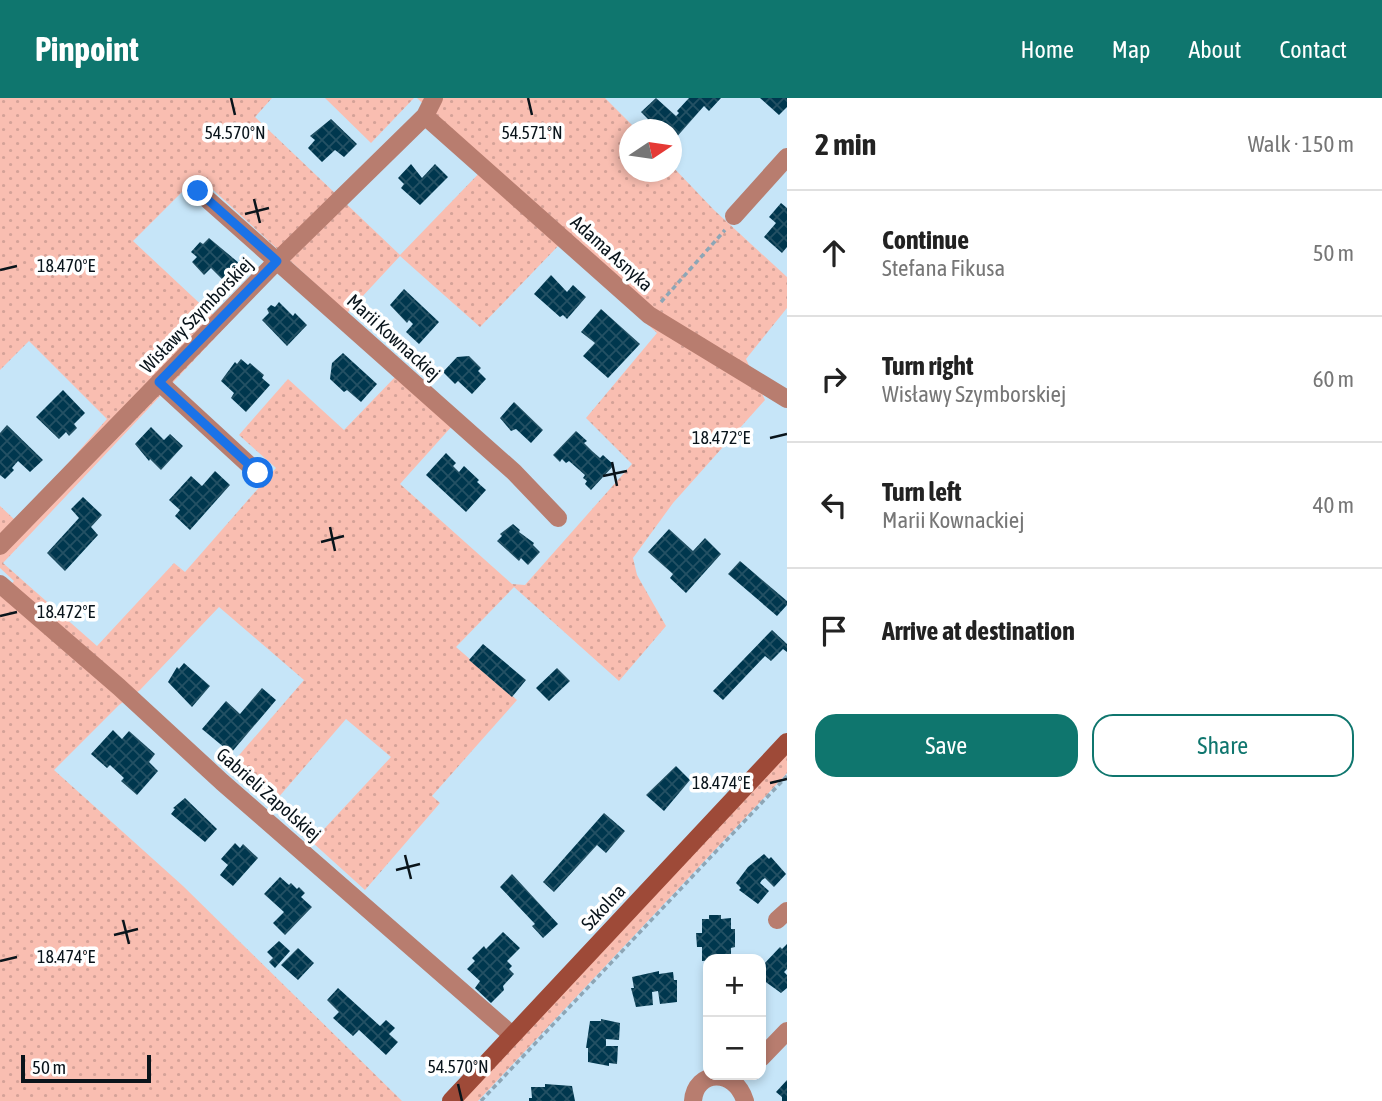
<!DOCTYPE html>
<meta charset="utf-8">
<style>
body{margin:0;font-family:"Asap Condensed",sans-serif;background:#f6f6f6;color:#222}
.controls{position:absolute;right:21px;bottom:21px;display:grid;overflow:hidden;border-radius:14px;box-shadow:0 4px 10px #0003}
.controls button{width:63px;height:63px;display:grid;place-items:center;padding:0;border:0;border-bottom:2px solid #e0e0e0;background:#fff;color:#222;font:35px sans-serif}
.compass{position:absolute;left:619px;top:21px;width:63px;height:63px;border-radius:50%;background:#fff;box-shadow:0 4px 10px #0003;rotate:77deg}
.scale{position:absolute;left:21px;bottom:18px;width:130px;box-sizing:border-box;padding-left:7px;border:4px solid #09141b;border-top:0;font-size:19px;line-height:24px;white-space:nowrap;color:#09141b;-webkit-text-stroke:5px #fff;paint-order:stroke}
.stop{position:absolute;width:21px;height:21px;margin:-16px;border:5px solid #1a73e8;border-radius:50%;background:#fff}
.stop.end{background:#1a73e8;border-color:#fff;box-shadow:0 2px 7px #0008}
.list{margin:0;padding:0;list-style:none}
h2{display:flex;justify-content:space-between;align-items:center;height:91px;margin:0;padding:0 28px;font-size:30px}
h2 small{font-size:23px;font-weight:400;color:#767676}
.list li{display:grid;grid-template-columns:46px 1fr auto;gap:21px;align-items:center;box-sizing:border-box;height:126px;padding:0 28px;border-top:2px solid #e0e0e0}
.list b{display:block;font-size:26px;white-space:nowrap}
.list p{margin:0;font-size:23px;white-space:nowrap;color:#767676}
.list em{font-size:23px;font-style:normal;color:#767676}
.actions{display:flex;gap:14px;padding:21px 28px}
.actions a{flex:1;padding:16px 0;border:2px solid #0f766e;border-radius:21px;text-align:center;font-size:24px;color:#0f766e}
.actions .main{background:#0f766e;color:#fff}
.icon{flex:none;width:38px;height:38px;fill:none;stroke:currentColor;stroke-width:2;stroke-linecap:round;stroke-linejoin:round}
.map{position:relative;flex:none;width:787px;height:1003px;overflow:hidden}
header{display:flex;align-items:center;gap:42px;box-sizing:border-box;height:98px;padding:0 35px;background:#0f766e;color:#fff}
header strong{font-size:33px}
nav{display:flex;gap:38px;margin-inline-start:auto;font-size:24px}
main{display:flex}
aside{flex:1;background:#fff}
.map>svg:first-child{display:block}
</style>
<header>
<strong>Pinpoint</strong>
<nav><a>Home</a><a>Map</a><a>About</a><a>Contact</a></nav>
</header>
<main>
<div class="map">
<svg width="787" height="1003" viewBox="0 0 787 1003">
<defs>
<pattern id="grass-dots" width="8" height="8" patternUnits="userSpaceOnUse" patternTransform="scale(1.75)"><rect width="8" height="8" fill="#f9beb1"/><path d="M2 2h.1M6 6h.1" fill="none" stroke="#d4a298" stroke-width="1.8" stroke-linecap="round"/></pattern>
<pattern id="building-cross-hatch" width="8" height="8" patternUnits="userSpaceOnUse" patternTransform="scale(1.75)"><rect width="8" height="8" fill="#00374e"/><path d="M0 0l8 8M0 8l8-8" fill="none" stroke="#245164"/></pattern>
</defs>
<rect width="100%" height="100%" fill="#c6e5f8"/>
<path fill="url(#grass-dots)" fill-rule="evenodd" d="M0,0H272L255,19L400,157L487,67L417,0H605L636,31L629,32V74H671L672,68L714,112L787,179V210L746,261L765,302L673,405L633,460L637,477L666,528L619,583L514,489L456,549L517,602L432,698L440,705L365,792L312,744L391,659L346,621L271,708L228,670L304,582L219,509L140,592L119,607L54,672L183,788L402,1003H0V498L14,483L0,470V408L15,422L48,388L107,321L29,243L0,272ZM198,78L347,215L400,158L480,229L560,146L657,235L586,320L632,366L525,487L512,486L400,386L453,327L398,276L344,332L288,281L239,337L276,370L185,474L174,465L97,548L3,465L228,226L209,214L133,143Z
M325,0H414L371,45Z
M787,654V675L762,702L478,1003H459Z"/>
<path fill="url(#building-cross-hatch)" d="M656,0L676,18L679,15L677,13L689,0H721L709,13L704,8L674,42L671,39V32H650L644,26L648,21L641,14Z
M760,0H787V9L779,17Z
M331,21L357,46L344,59L335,52L322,64L308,50L315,42L310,38Z
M411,66L422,80L435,66L448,79L420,107L401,90L404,86L398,80Z
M781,105L787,110V149L782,155L764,139L776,125L769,119Z
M209,140L239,165L223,182L211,170L204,177L192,164L197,159L191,154L200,144L203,146Z
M551,177L567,194L573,187L586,199L567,221L563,217L560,219L534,196Z
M404,191L439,224L419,246L406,234L413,226L409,222L407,225L390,207Z
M279,204L293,218L295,215L307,227L287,248L262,222L269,215L267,211L271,207L275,209Z
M601,211L640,246L608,280L583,258L595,245L581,234Z
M343,255L377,286L361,304L347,292L344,294L330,281L332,265Z
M469,258L481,270L478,273L486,281L472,296L458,283L455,286L443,274L457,259Z
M241,261L248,267L250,265L264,277L262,280L270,287L246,314L231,300L234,295L221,283L235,264L237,266Z
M63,292L85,315L74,326L77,330L69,338L66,334L59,341L36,319Z
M514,304L543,332L531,345L516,331L511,333L500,320Z
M7,327L43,362L30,374L18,363L12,370L14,372L5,381L0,377V335Z
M151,329L164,342L170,336L183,348L161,372L150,361L149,363L135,346Z
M576,333L587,343L584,345L592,353L600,360L603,357L614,367L591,392L585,386L587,383L583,380L585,377L569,363L566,365L562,361L560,364L553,357Z
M446,355L456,365L453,368L459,374L464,368L479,382L477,384L486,392L466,414L426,377Z
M215,373L230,387L190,432L175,418L180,412L169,402L191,378L202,388Z
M83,399L102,417L91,429L98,437L65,473L47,455L79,420L71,411Z
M513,426L520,432L519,434L534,445L533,447L540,454L528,467L521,460L519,463L497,443L502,438L500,436Z
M669,431L693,453L705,440L721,456L686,495L670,480L673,476L648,454Z
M740,463L787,503V507L777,518L728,476Z
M772,532L787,546V554L783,551L771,563L765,558L723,602L713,593Z
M483,546L526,582L512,599L469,562Z
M184,565L210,588L192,609L168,584L177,569L179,571Z
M557,570L570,583L549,603L536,590Z
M262,590L276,602L231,655L202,631L226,603L240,616Z
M113,632L122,641L129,633L155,656L149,664L158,673L137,697L121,683L124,680L110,667L107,670L91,656Z
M676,668L690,682L664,713L646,697Z
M185,700L217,731L205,744L171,716L175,711L173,710Z
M604,715L625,733L606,755L597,747L554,794L543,784Z
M235,745L240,750L243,746L258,760L233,788L220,777L228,767L221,761Z
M764,756L769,761L771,759L786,776L774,789L765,780L762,782L760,785L769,793L758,806L739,792L741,790L736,785L748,769Z
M512,776L558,826L543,840L532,828L535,826L500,789Z
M280,779L289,787L291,785L297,791L299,789L305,795L301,799L312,809L285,837L273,825L284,814L264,796Z
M709,817H721V821L731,820V831H735V849L731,850V861L702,863V849H697L696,835H702V821H709Z
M503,834L520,850L507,863L512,868L509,871L514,876L503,888L504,892L491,905L475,890L480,883L467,871L475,863L472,860L484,848L486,851Z
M279,843L290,853L275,870L269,864L273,860L267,854Z
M787,846V871L784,874L787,877V890L781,895L763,882L765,880L761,874L765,869L763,867L780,849L782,851Z
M298,850L314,865L298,882L281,867Z
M659,873V876L673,874L674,882H677V904L660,906L658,893L652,894L653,907L636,909L631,890H634L632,879Z
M338,890L380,928L386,922L395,930L389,936L398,944L386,957L359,932L353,938L333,920L339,914L327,902Z
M601,921L620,925L619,942L606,941V948H618L617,966L609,965V968L588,964V950H586L590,923H601Z
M787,982V1003H782V999L776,994Z
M545,986L572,988L575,1003H529V1000H532L531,989H545Z"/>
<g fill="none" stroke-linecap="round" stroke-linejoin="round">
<path stroke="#8da6b6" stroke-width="3.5" stroke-dasharray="5 3.5" stroke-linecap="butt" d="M661,204L725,132
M481,1003L787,678"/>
<path stroke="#b87d6f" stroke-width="18" d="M425,18L649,217L787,301
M198,93L514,374L558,420
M734,118L787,59
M159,284L258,375
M0,448L277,163L425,18L434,0
M0,486L119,589L222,684L512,937
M777,822L787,813
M761,960L787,933
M693,1003C695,972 735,969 745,1003"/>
<path stroke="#9e4a38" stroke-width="18" d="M451,1003L787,644"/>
</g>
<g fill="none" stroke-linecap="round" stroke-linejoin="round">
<path stroke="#1a73e8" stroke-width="9" d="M198,93L277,163L159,284L258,375"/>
</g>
<path fill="none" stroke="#09141b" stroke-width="2.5" d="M231,0L235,17M528,0L532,17M254,101L260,125M245,116L269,110M0,172L17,168M770,340L787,336M612,364L617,388M603,378L627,373M330,429L335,453M321,444L344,438M0,518L17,514M770,685L787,681M405,757L411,781M396,772L420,766M123,822L129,846M114,837L138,831M0,863L17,859M458,986L462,1003"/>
<g text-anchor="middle" stroke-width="7" stroke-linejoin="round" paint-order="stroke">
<g font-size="19" fill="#09141b" stroke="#fff">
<text transform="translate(612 155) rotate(42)" y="7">Adama Asnyka</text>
<text transform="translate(196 217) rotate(-46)" y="7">Wisławy Szymborskiej</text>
<text transform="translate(394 239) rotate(42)" y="7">Marii Kownackiej</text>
<text transform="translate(269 696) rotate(41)" y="7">Gabrieli Zapolskiej</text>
<text transform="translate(603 809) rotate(-47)" y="7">Szkolna</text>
</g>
</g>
<g font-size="18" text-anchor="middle" fill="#09141b" stroke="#fff" stroke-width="7" stroke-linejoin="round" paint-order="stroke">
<text x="235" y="41">54.570°N</text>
<text x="532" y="41">54.571°N</text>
<text x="66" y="174">18.470°E</text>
<text x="721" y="346">18.472°E</text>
<text x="66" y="520">18.472°E</text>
<text x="721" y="691">18.474°E</text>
<text x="66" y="865">18.474°E</text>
<text x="458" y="975">54.570°N</text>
</g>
</svg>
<div class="controls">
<button>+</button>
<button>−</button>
</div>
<svg class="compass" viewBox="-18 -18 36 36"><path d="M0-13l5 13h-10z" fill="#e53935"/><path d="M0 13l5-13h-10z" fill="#767676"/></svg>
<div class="scale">50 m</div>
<div class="stop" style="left:258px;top:375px"></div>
<div class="stop end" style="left:198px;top:93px"></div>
</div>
<aside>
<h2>2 min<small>Walk · 150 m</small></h2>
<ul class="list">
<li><svg class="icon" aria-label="ahead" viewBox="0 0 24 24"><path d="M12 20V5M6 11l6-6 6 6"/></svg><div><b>Continue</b><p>Stefana Fikusa</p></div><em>50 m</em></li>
<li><svg class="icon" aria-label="right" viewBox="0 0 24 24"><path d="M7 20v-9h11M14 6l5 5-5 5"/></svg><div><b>Turn right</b><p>Wisławy Szymborskiej</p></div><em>60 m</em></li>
<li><svg class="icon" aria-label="left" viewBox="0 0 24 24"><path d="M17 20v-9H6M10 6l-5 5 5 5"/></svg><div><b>Turn left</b><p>Marii Kownackiej</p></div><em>40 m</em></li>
<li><svg class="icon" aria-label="arrive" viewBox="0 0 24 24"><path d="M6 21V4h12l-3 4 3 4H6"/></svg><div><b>Arrive at destination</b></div></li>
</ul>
<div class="actions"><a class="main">Save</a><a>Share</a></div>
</aside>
</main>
